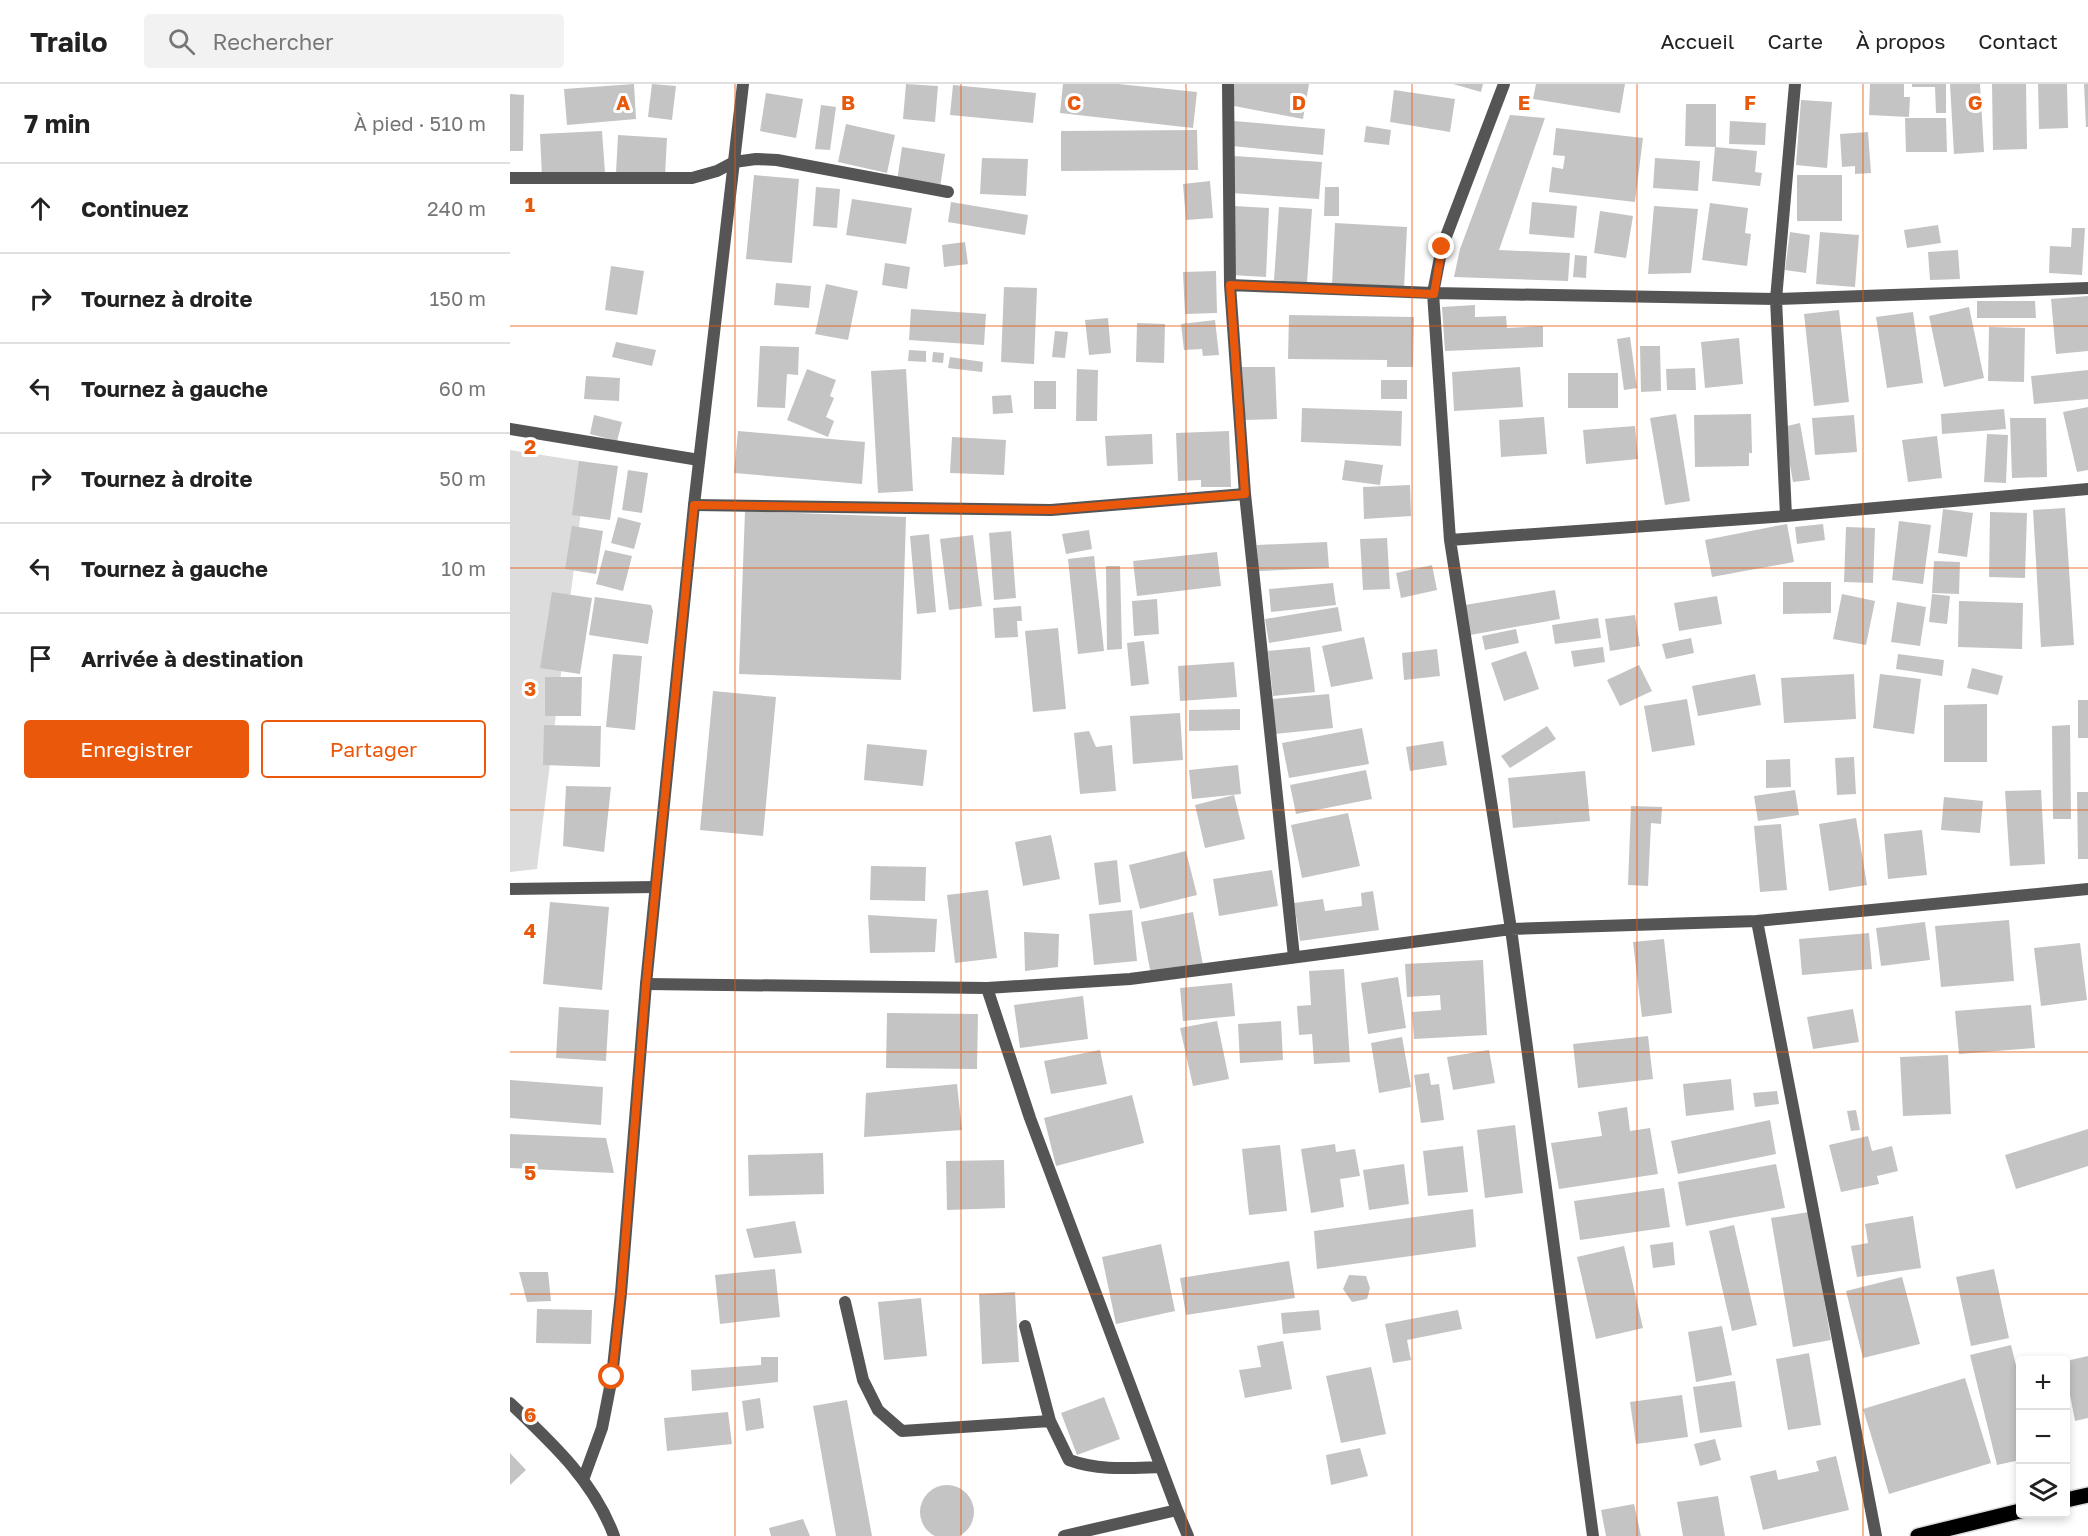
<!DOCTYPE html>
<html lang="fr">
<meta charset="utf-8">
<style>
body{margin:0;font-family:"Golos Text",sans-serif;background:#f2f2f2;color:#222}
.controls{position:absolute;right:18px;bottom:18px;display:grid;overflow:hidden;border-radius:6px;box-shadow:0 3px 9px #0003}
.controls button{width:54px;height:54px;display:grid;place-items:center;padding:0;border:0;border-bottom:2px solid #e0e0e0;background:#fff;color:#222;font:30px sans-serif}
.stop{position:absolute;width:18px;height:18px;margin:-14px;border:4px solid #ea580c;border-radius:50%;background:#fff}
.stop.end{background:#ea580c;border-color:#fff;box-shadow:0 2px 6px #0008}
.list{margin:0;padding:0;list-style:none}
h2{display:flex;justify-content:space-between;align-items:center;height:78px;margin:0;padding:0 24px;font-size:26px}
h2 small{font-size:20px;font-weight:400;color:#767676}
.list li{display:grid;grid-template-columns:39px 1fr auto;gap:18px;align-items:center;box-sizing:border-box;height:90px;padding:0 24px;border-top:2px solid #e0e0e0}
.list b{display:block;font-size:22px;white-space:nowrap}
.list em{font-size:20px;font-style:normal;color:#767676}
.actions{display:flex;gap:12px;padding:18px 24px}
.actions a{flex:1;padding:14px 0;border:2px solid #ea580c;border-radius:6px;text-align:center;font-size:21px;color:#ea580c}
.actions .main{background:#ea580c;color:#fff}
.icon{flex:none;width:33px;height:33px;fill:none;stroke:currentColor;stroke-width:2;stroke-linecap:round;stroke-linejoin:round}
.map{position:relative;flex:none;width:1578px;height:1452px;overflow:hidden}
header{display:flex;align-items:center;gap:36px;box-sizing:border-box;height:84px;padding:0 30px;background:#fff;border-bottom:2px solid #e0e0e0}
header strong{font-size:28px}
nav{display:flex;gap:33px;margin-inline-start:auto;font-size:21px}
.search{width:420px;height:54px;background:#f2f2f2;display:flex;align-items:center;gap:15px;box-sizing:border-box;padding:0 21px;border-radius:6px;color:#767676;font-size:22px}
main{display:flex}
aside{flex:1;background:#fff}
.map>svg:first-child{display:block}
</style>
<header>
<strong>Trailo</strong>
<div class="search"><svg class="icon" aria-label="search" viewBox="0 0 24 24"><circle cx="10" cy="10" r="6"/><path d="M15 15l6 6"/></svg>Rechercher</div>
<nav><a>Accueil</a><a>Carte</a><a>À propos</a><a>Contact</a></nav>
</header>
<main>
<aside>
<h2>7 min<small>À pied · 510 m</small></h2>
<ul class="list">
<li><svg class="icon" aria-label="ahead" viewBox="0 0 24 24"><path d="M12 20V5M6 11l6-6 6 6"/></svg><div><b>Continuez</b></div><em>240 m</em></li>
<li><svg class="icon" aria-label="right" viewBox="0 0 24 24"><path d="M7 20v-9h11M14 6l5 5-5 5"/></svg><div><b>Tournez à droite</b></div><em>150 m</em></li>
<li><svg class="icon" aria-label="left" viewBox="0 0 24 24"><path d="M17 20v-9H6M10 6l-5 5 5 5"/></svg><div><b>Tournez à gauche</b></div><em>60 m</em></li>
<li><svg class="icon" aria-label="right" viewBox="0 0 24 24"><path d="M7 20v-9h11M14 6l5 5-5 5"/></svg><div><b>Tournez à droite</b></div><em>50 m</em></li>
<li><svg class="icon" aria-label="left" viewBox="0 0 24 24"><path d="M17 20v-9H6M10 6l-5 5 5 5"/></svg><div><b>Tournez à gauche</b></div><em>10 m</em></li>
<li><svg class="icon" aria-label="arrive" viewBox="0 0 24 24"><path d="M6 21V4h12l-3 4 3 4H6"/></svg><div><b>Arrivée à destination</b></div></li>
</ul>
<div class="actions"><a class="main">Enregistrer</a><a>Partager</a></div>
</aside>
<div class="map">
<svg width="1578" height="1452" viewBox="0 0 1578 1452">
<rect width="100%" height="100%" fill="#fff"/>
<path fill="#dcdcdc" d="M0,366L77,378L27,785L0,788Z"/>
<path fill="#c4c4c4" d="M124,0L126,35L57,41L54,5Z
M142,0L166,2L162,36L138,33Z
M396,0L428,2L425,38L393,35Z
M553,0H608L687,8L683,44L550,29Z
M723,0H799L793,35L719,21Z
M943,0H973L971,8Z
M1026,0H1115L1110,29L1023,15Z
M1360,0H1394V13H1400L1399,33L1359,31Z
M1402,0H1436V29H1426L1425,3H1402Z
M1440,0H1470L1474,68L1444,70Z
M1482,0H1516L1517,65L1483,66Z
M1528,0H1557L1558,44L1529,45Z
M1574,0H1578V43H1576Z
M443,1L526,9L523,39L440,31Z
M884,6L945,15L940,48L880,38Z
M256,9L293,15L286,54L250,47Z
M0,10L14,11L13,67H0Z
M1291,16L1322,18L1317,84L1286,81Z
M1176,20H1206V63L1175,62Z
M311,21L326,23L320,66L305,65Z
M1000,31L1035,34L989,166L1060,169L1058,197L944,193L950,165Z
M1395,34H1436L1437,68H1396Z
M724,37L815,45L813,71L722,62Z
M1220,37L1256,39L1255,61L1219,60Z
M336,40L385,51L377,89L328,78Z
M856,42L881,46L879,61L854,58Z
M1046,44L1133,54L1125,118L1039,108L1042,83L1053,85L1055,72L1043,71Z
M687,46L688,86L551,87V47Z
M92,47L95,89L32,93L30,50Z
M1358,48L1361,89L1345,90V82L1332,83L1330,50Z
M108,51L157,54L155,92L106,89Z
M392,63L435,70L430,104L387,97Z
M1205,63L1247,67L1245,88L1252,89L1250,102L1202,97Z
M724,72L812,78L809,115L721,109Z
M472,74L518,75L516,112L470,110Z
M1145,74L1190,77L1188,107L1143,104Z
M244,91L289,95L282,179L236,175Z
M1287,91H1332V137H1287Z
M700,97L703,134L676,136L673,100Z
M306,103L330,105L327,144L303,142Z
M815,103H829V132H814Z
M342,115L402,124L396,160L336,151Z
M441,118L518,131L515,151L438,138Z
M1022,118L1067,122L1064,154L1019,150Z
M1200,119L1238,124L1235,149L1241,150L1237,182L1192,176Z
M724,122L759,124L756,193L721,191Z
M1144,122L1188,125L1181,189L1138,190Z
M769,123L802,125L797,199L764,196Z
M1090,127L1123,132L1116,174L1084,169Z
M825,139L897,143L894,205L822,201Z
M1428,141L1431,159L1397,164L1394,146Z
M1562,144H1575L1572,191L1539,189L1540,162L1561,163Z
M1280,148L1300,151L1296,189L1275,186Z
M1310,148L1349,151L1345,203L1306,200Z
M455,158L458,180L434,183L432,161Z
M1448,166L1450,195L1420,196L1418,168Z
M1065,171L1077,172L1076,194L1063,193Z
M375,179L400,183L397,205L372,201Z
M101,182L134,187L127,231L95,226Z
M706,187L707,229L675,230L673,188Z
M266,199L301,202L299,224L264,221Z
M316,200L348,207L338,256L305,250Z
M494,203L527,204L524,280L491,278Z
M1578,212V267L1546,270L1541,215Z
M1467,217H1525L1526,234H1467Z
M965,221V233L996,232L997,244L1033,242V263L935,267L932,223Z
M1459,223L1474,294L1434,303L1419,232Z
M401,225L476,230L474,261L399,256Z
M1329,226L1339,318L1304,322L1294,230Z
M1403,228L1413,299L1377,304L1366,233Z
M779,231L904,233L903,283H877V276L778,275Z
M598,234L601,269L579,271L575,236Z
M705,236L709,271L693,272L692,265L674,266L671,240Z
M627,239L655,240L654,279L626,278Z
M1479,243L1515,244L1514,298L1478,297Z
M545,247L558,248L555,274L542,273Z
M1120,253L1127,304L1114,306L1107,255Z
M1229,254L1233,300L1195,304L1191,258Z
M106,258L146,266L142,282L102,273Z
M250,262L289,263L288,291L277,290L275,324L247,323Z
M1130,262H1150L1151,307L1131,308Z
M399,266L416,267V278L398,277Z
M423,268L434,269L433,279L422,278Z
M440,273L473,278L472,288L438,284Z
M732,283H765L767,335L734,336Z
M1010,283L1013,323L944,327L942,288Z
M1185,284L1186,306H1157L1156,285Z
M297,285L326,296L320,312L324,314L316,333L324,337L318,353L277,336Z
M396,285L403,407L368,409L361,287Z
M567,285L588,286L587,337H566Z
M1578,286V315L1524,320L1521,292Z
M1058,289H1108V324H1058Z
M76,292L110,294L109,317L74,315Z
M871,296H897V315H871Z
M524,297H546V325H524Z
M501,311L503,329L483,330L482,312Z
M1578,323V386L1567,388L1553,328Z
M792,324L892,327L891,362L791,358Z
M1494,325L1496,345L1432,350L1431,330Z
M1166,330L1180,417L1155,421L1140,334Z
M1241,330L1242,369H1239V382L1185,383L1184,331Z
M84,331L112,338L107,357L80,350Z
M1344,331L1347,368L1305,371L1302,334Z
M1034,333L1037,370L991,373L989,336Z
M1500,334H1536L1537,393L1502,394Z
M1290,339L1300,396L1283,398L1273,343Z
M1125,342L1128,375L1076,380L1073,346Z
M228,347L355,358L352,400L224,389Z
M719,347L721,403H691V396L668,397L666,349Z
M642,350L643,380L597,382L595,352Z
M1477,350L1498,351L1496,399L1474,398Z
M1427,352L1432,394L1398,398L1392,356Z
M442,353L496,356L494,391L440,389Z
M835,376L873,381L870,401L832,396Z
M69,377L108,382L100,436L62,431Z
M118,386L138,389L132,429L112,426Z
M900,401L901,432L854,435L853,403Z
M1555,424L1564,561L1531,563L1523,426Z
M1433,425L1463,429L1457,473L1428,469Z
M235,427L396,433L391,596L229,590Z
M1480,428L1517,429L1515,494L1479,493Z
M108,433L131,439L124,465L101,459Z
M1389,437L1421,441L1413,500L1382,496Z
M1277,440L1284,478L1202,493L1195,456Z
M1313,440L1315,456L1287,460L1285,443Z
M62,442L93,447L86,490L55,485Z
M1336,443L1365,444L1363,499L1334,498Z
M579,446L582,465L556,470L552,450Z
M501,447L506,514L484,516L479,449Z
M419,450L426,528L407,530L400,452Z
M463,451L472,522L439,526L430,455Z
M877,454L880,505L853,506L850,455Z
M817,458L819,484L748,487L747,461Z
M95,466L122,472L113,507L86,500Z
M707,468L711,502L627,512L623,477Z
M584,472L594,567L568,570L558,475Z
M1424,477L1450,478L1449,510L1422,509Z
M922,481L927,506L891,514L886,489Z
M596,482H610L612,565L597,566Z
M1273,498H1321V529L1273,530Z
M823,499L826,521L761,528L759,505Z
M1045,506L1050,535L960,551L955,521Z
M42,508L82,514L70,590L30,584Z
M1332,510L1365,517L1356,561L1323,555Z
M1422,510L1440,512L1437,540L1419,538Z
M1207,512L1212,540L1169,547L1164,519Z
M85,513L141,521L143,527L138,560L79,551Z
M647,515L649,550L624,552L622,517Z
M1449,517L1513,519L1512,565L1448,563Z
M1387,518L1416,523L1410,562L1381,558Z
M511,522L512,537H507L508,553L485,554L483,524Z
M828,523L832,547L759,559L755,535Z
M1125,531L1130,562L1100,567L1095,535Z
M1088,534L1091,554L1045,560L1042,541Z
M548,544L556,625L523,628L515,547Z
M1006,545L1009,559L975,566L972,552Z
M854,553L863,595L821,603L812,562Z
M1181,554L1184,569L1156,575L1152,560Z
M634,557L639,600L621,602L617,559Z
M800,563L805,608L763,612L758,567Z
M1093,563L1095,578L1064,583L1061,567Z
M927,565L930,592L894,596L892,569Z
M1016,567L1029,605L994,617L981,579Z
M103,570L132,572L125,646L96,643Z
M1388,570L1434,576L1432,592L1386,585Z
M724,578L727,613L670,617L668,582Z
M1129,581L1142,607L1110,622L1097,596Z
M1462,584L1493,592L1488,611L1457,604Z
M1245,590L1251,621L1188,632L1182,602Z
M1344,590L1346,635L1274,639L1271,594Z
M1370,590L1411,595L1404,650L1363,644Z
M35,593H72L71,632H35Z
M203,607L266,613L253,752L190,746Z
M819,610L823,644L765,650L762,615Z
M1177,615L1185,661L1142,668L1134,622Z
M1568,616H1578V654H1568Z
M1477,620V678H1434V621Z
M730,625V646L679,647V626Z
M670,629L673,676L623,680L620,632Z
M34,641L91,642L90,683L33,681Z
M1560,641L1561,735H1543L1542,642Z
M1037,642L1046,655L1000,684L991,672Z
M852,644L859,680L779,694L772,659Z
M579,647L586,663L602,661L606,707L570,710L564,649Z
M933,657L937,681L900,687L896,663Z
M357,660L417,666L413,702L354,696Z
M1344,673L1346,710L1327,711L1325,674Z
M1280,675L1281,703L1256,704V676Z
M728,681L731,710L682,715L679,686Z
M856,686L862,715L786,730L780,701Z
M1075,687L1080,737L1003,744L998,694Z
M56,702L101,703L94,768L53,762Z
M1285,706L1289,731L1248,737L1244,712Z
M1531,706L1535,780L1500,782L1495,707Z
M1567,708H1578V775H1568Z
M724,711L735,755L695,764L685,721Z
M1434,713L1473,717L1470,749L1431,746Z
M1121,722L1152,723L1151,740L1141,739L1138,802L1118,801Z
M838,729L850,782L792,794L781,741Z
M1346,734L1357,801L1319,807L1309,740Z
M1271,740L1277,806L1250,808L1244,742Z
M1412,746L1417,791L1378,795L1374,750Z
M541,751L550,795L513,802L505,758Z
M676,767L687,811L630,825L619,781Z
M607,776L611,818L589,821L584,779Z
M361,782L416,783L415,817L360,816Z
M762,786L768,822L709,832L703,795Z
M478,806L487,874L445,879L437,811Z
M863,807L869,846L790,857L784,819L813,815L815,827L852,822L851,809Z
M40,818L99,823L92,906L33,900Z
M622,826L627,877L584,881L579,830Z
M683,828L693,881L641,891L631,838Z
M358,831L427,835L425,868L360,869Z
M1499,836L1504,897L1431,903L1425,842Z
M1415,838L1420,876L1371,882L1366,844Z
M514,848L549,850L548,883L515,887Z
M1359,849L1362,885L1292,891L1289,855Z
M1154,855L1162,929L1132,933L1123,858Z
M1570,859L1577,916L1531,922L1524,864Z
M973,876L977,951L904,955L902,928L931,926L930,911L897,913L895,880Z
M834,885L840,978L804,980L802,950L789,951L787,922L801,921L799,887Z
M888,893L896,944L858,950L851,899Z
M722,899L725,932L673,937L670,904Z
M573,912L578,955L510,964L504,921Z
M1521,921L1525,964L1449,970L1445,927Z
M49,923L99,926L96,977L46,974Z
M1343,925L1349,958L1303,965L1297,933Z
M377,929L468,930L467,985L376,984Z
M707,937L719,995L683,1002L670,944Z
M771,937L773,976L730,979L728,940Z
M1138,952L1143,995L1068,1004L1063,960Z
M892,953L901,1003L869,1009L861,959Z
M590,966L597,1000L541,1010L534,977Z
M979,966L985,999L943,1006L937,973Z
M1438,971L1441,1030L1393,1032L1390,973Z
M919,989L921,1001L929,1000L934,1036L911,1039L904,991Z
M1221,995L1224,1026L1176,1032L1173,1000Z
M0,996L93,1003L91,1041L0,1034Z
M447,1000L452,1046L354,1053L356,1009Z
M1267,1007L1269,1020L1245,1023L1243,1009Z
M622,1011L634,1059L546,1082L534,1034Z
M1117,1023L1120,1047L1140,1044L1148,1090L1049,1105L1041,1059L1092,1052L1088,1028Z
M1346,1026L1350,1046L1341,1047L1337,1027Z
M1260,1036L1266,1070L1168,1090L1161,1057Z
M1005,1041L1013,1109L975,1114L967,1046Z
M1578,1045V1082L1506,1105L1495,1071Z
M0,1050L96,1054L104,1089L0,1084Z
M1358,1052L1362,1067L1382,1062L1388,1087L1367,1092L1369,1100L1331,1108L1319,1061Z
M825,1060L826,1068L845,1065L850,1092L830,1095L834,1123L801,1129L791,1065Z
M770,1061L777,1127L739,1131L732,1065Z
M953,1062L958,1108L918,1112L913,1067Z
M313,1069L314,1110L239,1112L238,1071Z
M494,1076L495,1124L437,1126L436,1077Z
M894,1080L899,1120L859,1126L853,1086Z
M1266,1080L1275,1124L1176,1142L1168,1098Z
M1154,1104L1160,1143L1070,1156L1064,1117Z
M963,1125L966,1163L807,1185L804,1147Z
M1299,1128L1321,1256L1283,1263L1261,1134Z
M1403,1132L1411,1184L1347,1193L1341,1162L1358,1159L1355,1140Z
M285,1137L292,1169L244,1174L236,1145Z
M1224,1141L1247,1241L1222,1247L1199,1147Z
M1163,1158L1165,1181L1143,1184L1140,1161Z
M651,1160L665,1227L606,1240L592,1173Z
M1114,1162L1133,1244L1086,1255L1067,1173Z
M779,1177L785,1214L676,1231L670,1194Z
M265,1185L270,1233L210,1240L205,1191Z
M1484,1185L1499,1254L1461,1262L1446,1193Z
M9,1188H38L41,1217L17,1218Z
M839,1191L856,1192L860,1204L857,1215L842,1218L833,1205Z
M1392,1193L1410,1260L1353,1274L1336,1207Z
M505,1208L509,1278L472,1280L469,1210Z
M411,1214L417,1272L374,1276L368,1218Z
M27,1225L82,1226L81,1260L26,1259Z
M809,1226L811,1246L773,1250L771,1229Z
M948,1226L952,1245L897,1256L901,1276L883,1279L875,1240Z
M1212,1242L1222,1291L1186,1298L1178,1248Z
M773,1257L782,1305L735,1314L729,1286L751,1283L747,1262Z
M1501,1261L1510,1298V1376L1487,1381L1460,1271Z
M1299,1269L1311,1341L1278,1346L1266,1275Z
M1578,1272V1334L1565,1337L1556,1290V1277Z
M251,1273H268V1298L182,1307L181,1286L251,1281Z
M861,1283L876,1350L831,1359L816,1292Z
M1455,1294L1481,1379L1379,1410L1353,1325Z
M1225,1297L1232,1343L1190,1349L1183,1303Z
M1172,1311L1178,1353L1126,1360L1120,1318Z
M594,1313L610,1355L567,1371L551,1329Z
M250,1314L254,1344L236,1347L232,1317Z
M337,1316L362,1452H326L303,1322Z
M218,1328L222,1360L157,1367L154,1334Z
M1205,1355L1211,1376L1190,1382L1184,1360Z
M850,1364L858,1392L821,1401L816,1371Z
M0,1369L16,1386L0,1401Z
M1326,1372L1339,1426L1253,1446L1240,1392L1266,1386L1268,1396L1309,1387L1306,1377Z
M410 1428a27 27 0 1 1 54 0a27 27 0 1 1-54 0Z
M1208,1412L1215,1452H1173L1167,1418Z
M1124,1420L1131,1452H1096L1091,1426Z
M293,1435L300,1452H261L259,1444Z"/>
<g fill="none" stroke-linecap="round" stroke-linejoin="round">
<g stroke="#dbdbdb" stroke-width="18">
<path id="primary" d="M1556,1416L1578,1411
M1408,1452L1510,1427"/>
</g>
<path stroke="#555" stroke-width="12" d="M718,0L720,201L735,410L784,873
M994,0L932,163L923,209L940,456L1001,845L1083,1452
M0,94H182L207,87L224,78L246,75L267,76L438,108
M720,201L923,209L1266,215L1578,204
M0,345L189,376
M184,421L541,426L735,410
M1276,432L1266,215L1285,0
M940,456L1276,432L1578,405
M0,805L145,803
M1247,837L1366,1452
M136,900L477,904L620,895L1001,845L1247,837L1578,805
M477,904L520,1034L667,1426L678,1452
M335,1218L353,1296L368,1326L392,1347L540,1337
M515,1242L540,1337L559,1376C589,1387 619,1384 651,1383
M554,1452L667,1426"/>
<path stroke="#555" stroke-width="12" d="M0,1319C41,1358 84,1397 104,1452
M73,1396L92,1344L102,1293L111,1209L136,900L184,421L233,0"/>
<use href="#primary" stroke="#000" stroke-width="15"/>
</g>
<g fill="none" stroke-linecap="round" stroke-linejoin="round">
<path stroke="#ea580c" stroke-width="8" d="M102,1293L111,1209L136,900L184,421L541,426L735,410L720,201L924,210L932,163"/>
</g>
<path fill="none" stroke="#e8590c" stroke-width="1.5" stroke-opacity="0.55" d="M225,0V1452M451,0V1452M676,0V1452M902,0V1452M1127,0V1452M1353,0V1452M0,242H1578M0,484H1578M0,726H1578M0,968H1578M0,1210H1578"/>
<g font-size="20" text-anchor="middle" font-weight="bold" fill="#e8590c" stroke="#fff" stroke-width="6" stroke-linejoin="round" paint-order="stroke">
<text x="113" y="26">A</text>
<text x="338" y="26">B</text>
<text x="564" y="26">C</text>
<text x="789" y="26">D</text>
<text x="1014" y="26">E</text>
<text x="1240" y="26">F</text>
<text x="1465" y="26">G</text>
<text x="20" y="128">1</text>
<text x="20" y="370">2</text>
<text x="20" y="612">3</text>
<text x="20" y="854">4</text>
<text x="20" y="1096">5</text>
<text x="20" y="1338">6</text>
</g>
</svg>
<div class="controls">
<button>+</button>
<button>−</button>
<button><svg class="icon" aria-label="layers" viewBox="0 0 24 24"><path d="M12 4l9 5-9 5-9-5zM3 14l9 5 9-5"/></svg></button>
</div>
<div class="stop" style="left:102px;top:1293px"></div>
<div class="stop end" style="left:932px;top:163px"></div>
</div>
</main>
